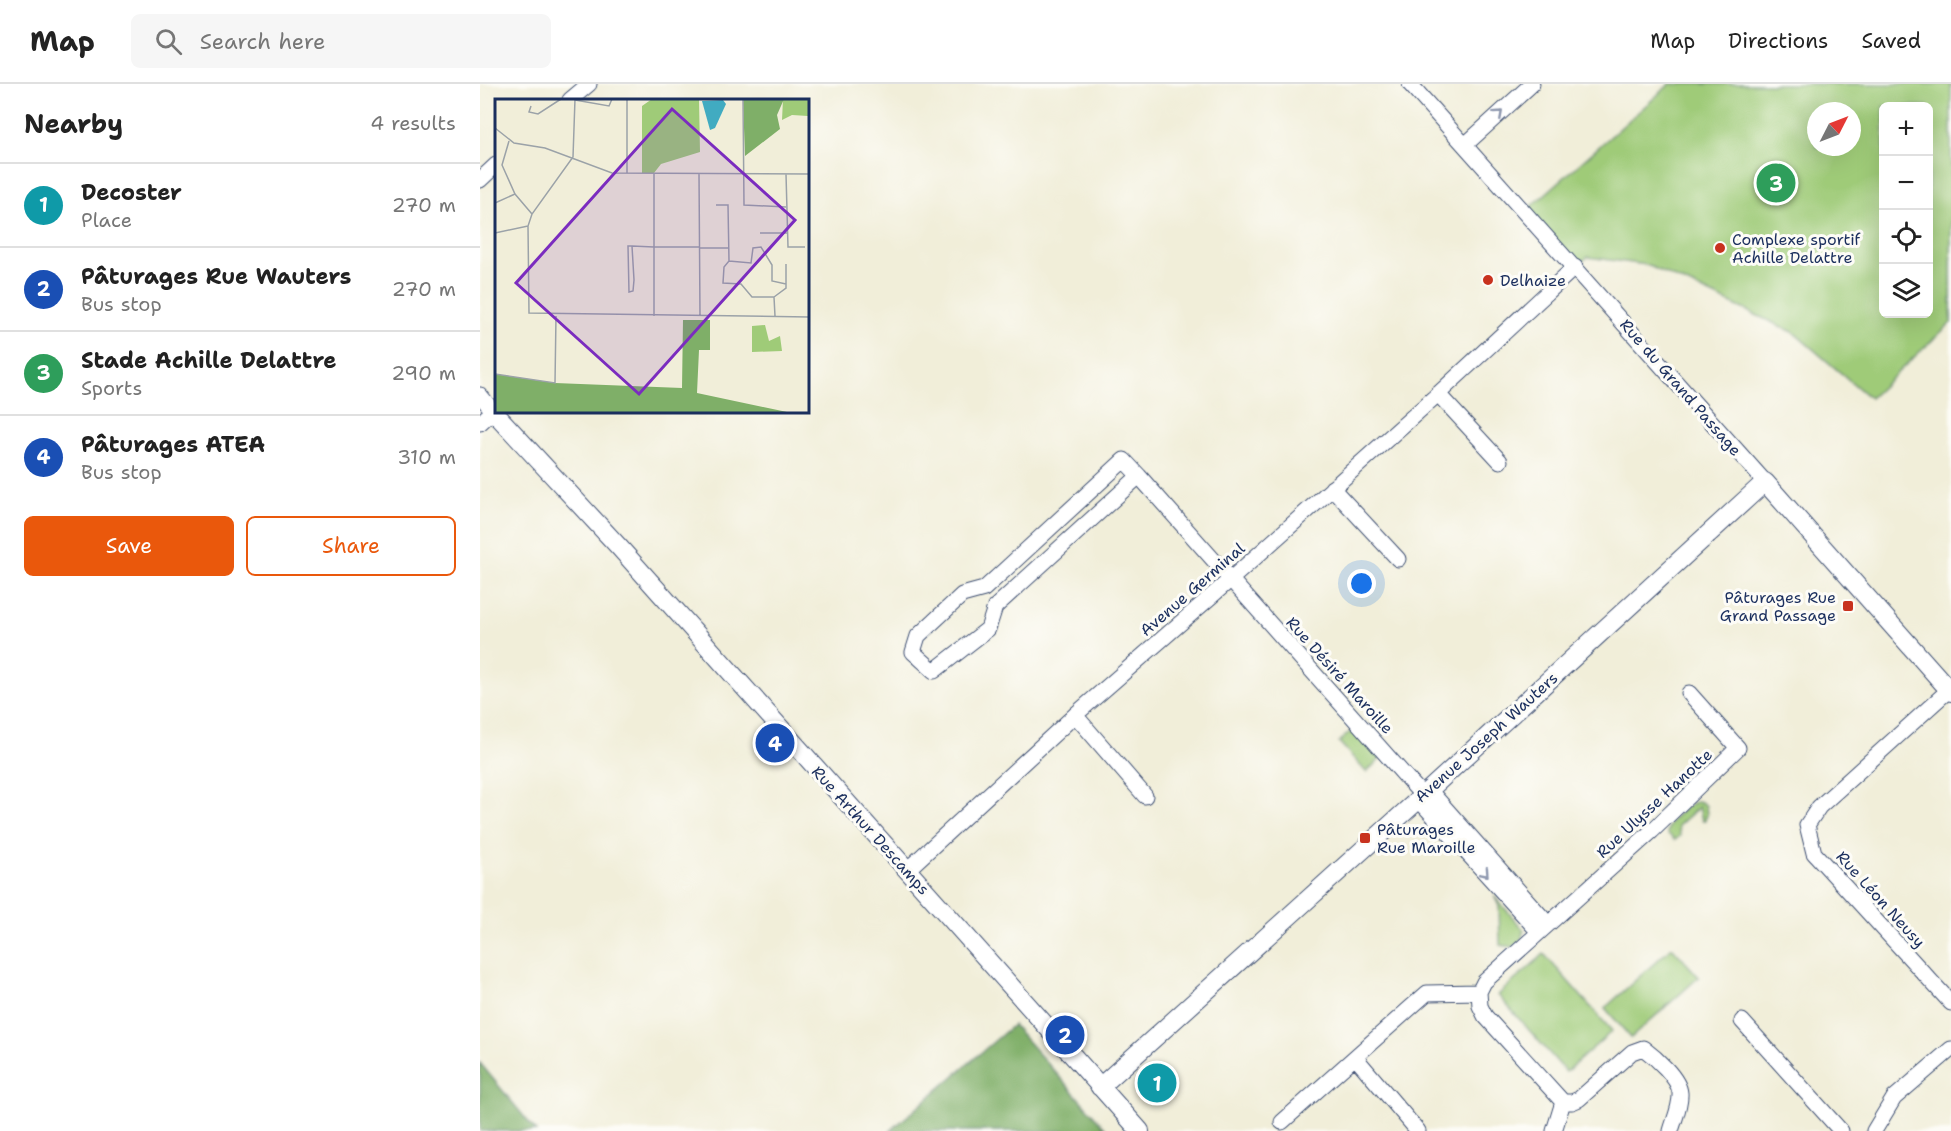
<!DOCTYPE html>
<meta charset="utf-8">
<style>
body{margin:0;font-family:"Shantell Sans",sans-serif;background:#f6f6f6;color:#222}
.controls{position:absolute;right:18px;top:18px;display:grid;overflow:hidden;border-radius:9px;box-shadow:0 6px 24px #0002}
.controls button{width:54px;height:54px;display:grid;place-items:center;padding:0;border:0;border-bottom:2px solid #e0e0e0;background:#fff;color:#222;font:30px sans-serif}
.compass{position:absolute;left:1327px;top:18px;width:54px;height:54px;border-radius:50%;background:#fff;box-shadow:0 6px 24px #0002;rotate:48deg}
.you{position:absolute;left:882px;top:500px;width:21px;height:21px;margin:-15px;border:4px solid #fff;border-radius:50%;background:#1a73e8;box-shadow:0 0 0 9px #1a73e833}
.badge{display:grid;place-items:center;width:39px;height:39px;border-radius:50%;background:#ea580c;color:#fff;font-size:20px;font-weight:700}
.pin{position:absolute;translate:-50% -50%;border:3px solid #fff;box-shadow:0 2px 6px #0006}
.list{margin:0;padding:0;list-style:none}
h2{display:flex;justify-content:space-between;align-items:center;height:78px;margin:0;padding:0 24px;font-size:26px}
h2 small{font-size:20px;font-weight:400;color:#767676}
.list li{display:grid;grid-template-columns:39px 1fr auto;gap:18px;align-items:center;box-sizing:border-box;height:84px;padding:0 24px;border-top:2px solid #e0e0e0}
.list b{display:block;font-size:22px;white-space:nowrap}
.list p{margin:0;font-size:20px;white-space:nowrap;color:#767676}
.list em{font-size:20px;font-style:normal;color:#767676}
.actions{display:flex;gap:12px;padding:18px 24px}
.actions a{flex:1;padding:14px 0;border:2px solid #ea580c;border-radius:9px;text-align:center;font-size:21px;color:#ea580c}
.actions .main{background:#ea580c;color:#fff}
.icon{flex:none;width:33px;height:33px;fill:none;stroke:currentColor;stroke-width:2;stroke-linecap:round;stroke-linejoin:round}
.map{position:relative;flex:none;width:1471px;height:1047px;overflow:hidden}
header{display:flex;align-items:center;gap:36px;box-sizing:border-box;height:84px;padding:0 30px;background:#fff;border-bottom:2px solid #e0e0e0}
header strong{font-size:28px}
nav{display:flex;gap:33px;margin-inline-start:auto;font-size:21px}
.search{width:420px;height:54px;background:#f6f6f6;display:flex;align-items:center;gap:15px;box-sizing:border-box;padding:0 21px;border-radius:9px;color:#767676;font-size:22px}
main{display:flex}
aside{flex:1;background:#fff}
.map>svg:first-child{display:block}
</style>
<header>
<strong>Map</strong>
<div class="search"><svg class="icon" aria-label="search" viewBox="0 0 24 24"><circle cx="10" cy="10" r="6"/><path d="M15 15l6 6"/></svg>Search here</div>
<nav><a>Map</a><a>Directions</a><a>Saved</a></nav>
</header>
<main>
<aside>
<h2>Nearby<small>4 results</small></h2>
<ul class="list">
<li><span class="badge" style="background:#0f9aa8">1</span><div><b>Decoster</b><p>Place</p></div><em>270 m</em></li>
<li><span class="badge" style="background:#1a4fb4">2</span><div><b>Pâturages Rue Wauters</b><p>Bus stop</p></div><em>270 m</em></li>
<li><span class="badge" style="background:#2e9e5b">3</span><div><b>Stade Achille Delattre</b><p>Sports</p></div><em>290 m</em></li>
<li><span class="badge" style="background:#1a4fb4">4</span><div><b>Pâturages ATEA</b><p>Bus stop</p></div><em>310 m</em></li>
</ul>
<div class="actions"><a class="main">Save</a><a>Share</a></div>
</aside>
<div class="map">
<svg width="1471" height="1047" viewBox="0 0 1471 1047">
<rect width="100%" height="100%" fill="#fdfcf7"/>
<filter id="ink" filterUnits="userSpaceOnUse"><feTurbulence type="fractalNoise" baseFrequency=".0167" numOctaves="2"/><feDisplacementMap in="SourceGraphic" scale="12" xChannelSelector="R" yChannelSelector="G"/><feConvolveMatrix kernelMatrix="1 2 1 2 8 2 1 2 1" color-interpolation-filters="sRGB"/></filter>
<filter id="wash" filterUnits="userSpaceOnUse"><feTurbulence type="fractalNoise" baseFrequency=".008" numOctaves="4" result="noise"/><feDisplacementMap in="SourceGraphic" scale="24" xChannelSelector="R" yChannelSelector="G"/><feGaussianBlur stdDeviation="1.35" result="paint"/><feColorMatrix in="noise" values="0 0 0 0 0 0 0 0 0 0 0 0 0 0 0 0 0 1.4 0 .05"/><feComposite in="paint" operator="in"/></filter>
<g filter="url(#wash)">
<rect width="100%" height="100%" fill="#f1eed9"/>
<path fill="#9fcb78" stroke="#5d7d6b" stroke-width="1.5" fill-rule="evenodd" d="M1190,0H1471V239L1390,314L1313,248L1167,181L1108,173L1095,183L1045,128ZM1404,22H1448V230H1404ZM1336,27H1372V63H1336Z
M875,643L902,674L886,688L859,658Z
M1216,717L1221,718L1226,722L1227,731L1225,736H1222L1219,723L1198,742L1200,752L1195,756L1187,749C1188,736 1205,723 1216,717Z
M1014,812L1044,846L1041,856L1033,863L1020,861L1019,822Z
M1192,863L1219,893L1151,954L1125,924Z
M1064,870L1132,947L1086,988L1018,911Z"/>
<path fill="#7faf68" stroke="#4d6f63" stroke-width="1.5" d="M533,941L628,1047H410Z
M0,979L56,1047H0Z"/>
</g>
<g filter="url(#ink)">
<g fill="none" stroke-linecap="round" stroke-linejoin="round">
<g stroke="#3b4c70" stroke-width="17">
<path id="minor" d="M930,0L1285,398
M90,16L109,0
M985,61L1052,0
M0,96L16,81
M958,310L1020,377
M0,311L13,327L0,339
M659,392L515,523L508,545L454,587L433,568L438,552L482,511L504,505L644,376L659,392L942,711
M852,404L918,475
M1471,604L1339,723L1327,741L1334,769L1471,919
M595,631L665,712
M949,706L1068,840
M938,715L1059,848
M427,786L595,631L751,495L958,310L1095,183
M999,908L1004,898L1172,747L1258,664L1209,609
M999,908L1000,922L1005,932L1083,1018H1092L1099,1015L1152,968L1163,964C1175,973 1199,994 1200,1009C1201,1021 1194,1036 1191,1047
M1262,937L1361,1047
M802,1038L875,973
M938,1047L875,973L947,909L999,908
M1074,1047L1083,1018
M1394,1047L1414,1014L1471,965"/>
</g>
<g stroke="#3b4c70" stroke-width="20">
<path id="tertiary" d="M13,327L139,463L660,1047
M620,1003L949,706L1285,398L1471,608"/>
</g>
<use href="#minor" stroke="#fff" stroke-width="15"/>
<use href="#tertiary" stroke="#fff" stroke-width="18"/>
</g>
<defs><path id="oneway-chevron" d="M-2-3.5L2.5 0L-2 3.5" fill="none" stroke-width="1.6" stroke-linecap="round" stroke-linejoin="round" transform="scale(1.5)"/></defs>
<g stroke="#8d97ae">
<use href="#oneway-chevron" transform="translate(1019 30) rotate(-42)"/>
<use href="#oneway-chevron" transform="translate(1005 789) rotate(48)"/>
</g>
</g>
<g fill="#c8321e" stroke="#fdfcf7" stroke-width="2">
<circle cx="1240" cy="164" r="6"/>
<circle cx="1008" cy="196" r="6"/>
<rect x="1362" y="516" width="12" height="12" rx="3"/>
<rect x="879" y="748" width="12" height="12" rx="3"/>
</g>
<g text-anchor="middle" stroke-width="6" stroke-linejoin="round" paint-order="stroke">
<g font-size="16" fill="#1b2f5e" stroke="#fdfcf7" text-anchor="start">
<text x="1252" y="161">Complexe sportif<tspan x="1252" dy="18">Achille Delattre</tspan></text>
<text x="1020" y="202">Delhaize</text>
<text x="1356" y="519" text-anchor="end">Pâturages Rue<tspan x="1356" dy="18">Grand Passage</tspan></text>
<text x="897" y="751">Pâturages<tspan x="897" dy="18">Rue Maroille</tspan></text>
</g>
<g font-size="16" fill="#1b2f5e" stroke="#fdfcf7">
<text transform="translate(1201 303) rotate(49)" y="6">Rue du Grand Passage</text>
<text transform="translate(712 505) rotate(-41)" y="6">Avenue Germinal</text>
<text transform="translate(860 591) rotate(48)" y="6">Rue Désiré Maroille</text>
<text transform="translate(1006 653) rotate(-42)" y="6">Avenue Joseph Wauters</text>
<text transform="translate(1174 719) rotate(-43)" y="6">Rue Ulysse Hanotte</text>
<text transform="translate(391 746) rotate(48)" y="6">Rue Arthur Descamps</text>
<text transform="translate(1401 815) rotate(48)" y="6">Rue Léon Neusy</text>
</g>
</g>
<g transform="translate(15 15)">
<rect width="314" height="314" fill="#f1eed9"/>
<path d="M157,0H204L205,53L166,65L159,74H147V7ZM288,0H313V17L297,16L287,21ZM270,226L274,242L285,237L287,252L257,253V227Z" fill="#9fcb78"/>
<path d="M248,0H289L282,16L285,30L250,57ZM188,221H215V251H204L202,294L292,313H0V275L60,284L187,289Z" fill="#7faf68"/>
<path d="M228,1L231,5L220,29L215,31L207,2Z" fill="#41abc1"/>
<path fill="none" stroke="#9ba2a8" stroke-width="1.5" d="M80,0L78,58L37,115L33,127L34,214L314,218M132,0V74M248,0L249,106L291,108M80,1L114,7L117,0M36,7L34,13L43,15L66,0M0,29L19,44L50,49L117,74L314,75M14,42L7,66L20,95L37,115M159,74V217M204,74L205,217M291,75L293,148H310M0,104L20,95M221,106H233L234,162L229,168L228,184L246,185L257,198H279M0,134L33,127M265,134H293M137,147L139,181L138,192L134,193L133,147H137L159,148H205M205,149H233M234,162L256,164L258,149L266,148L277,166V182L291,185M280,217L279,198L291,189V165M0,275L60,284L61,217"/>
<path fill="#7b2cbf" fill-opacity="0.15" stroke="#7b2cbf" stroke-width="3" d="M177,10L300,121L144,295L21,184Z"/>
<rect width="314" height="314" fill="none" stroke="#1b2f5e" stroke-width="3"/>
</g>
</svg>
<div class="controls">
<button>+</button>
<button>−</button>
<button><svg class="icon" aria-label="locate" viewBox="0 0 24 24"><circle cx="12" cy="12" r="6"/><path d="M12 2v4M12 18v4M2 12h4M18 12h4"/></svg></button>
<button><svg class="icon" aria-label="layers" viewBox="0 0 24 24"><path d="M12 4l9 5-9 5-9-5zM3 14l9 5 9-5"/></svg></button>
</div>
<svg class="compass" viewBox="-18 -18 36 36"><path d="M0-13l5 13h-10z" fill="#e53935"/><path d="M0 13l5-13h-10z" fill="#767676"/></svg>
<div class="you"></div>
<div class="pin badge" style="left:677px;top:999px;background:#0f9aa8">1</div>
<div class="pin badge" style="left:585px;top:951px;background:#1a4fb4">2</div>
<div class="pin badge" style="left:1296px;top:99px;background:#2e9e5b">3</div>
<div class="pin badge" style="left:295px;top:659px;background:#1a4fb4">4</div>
</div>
</main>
